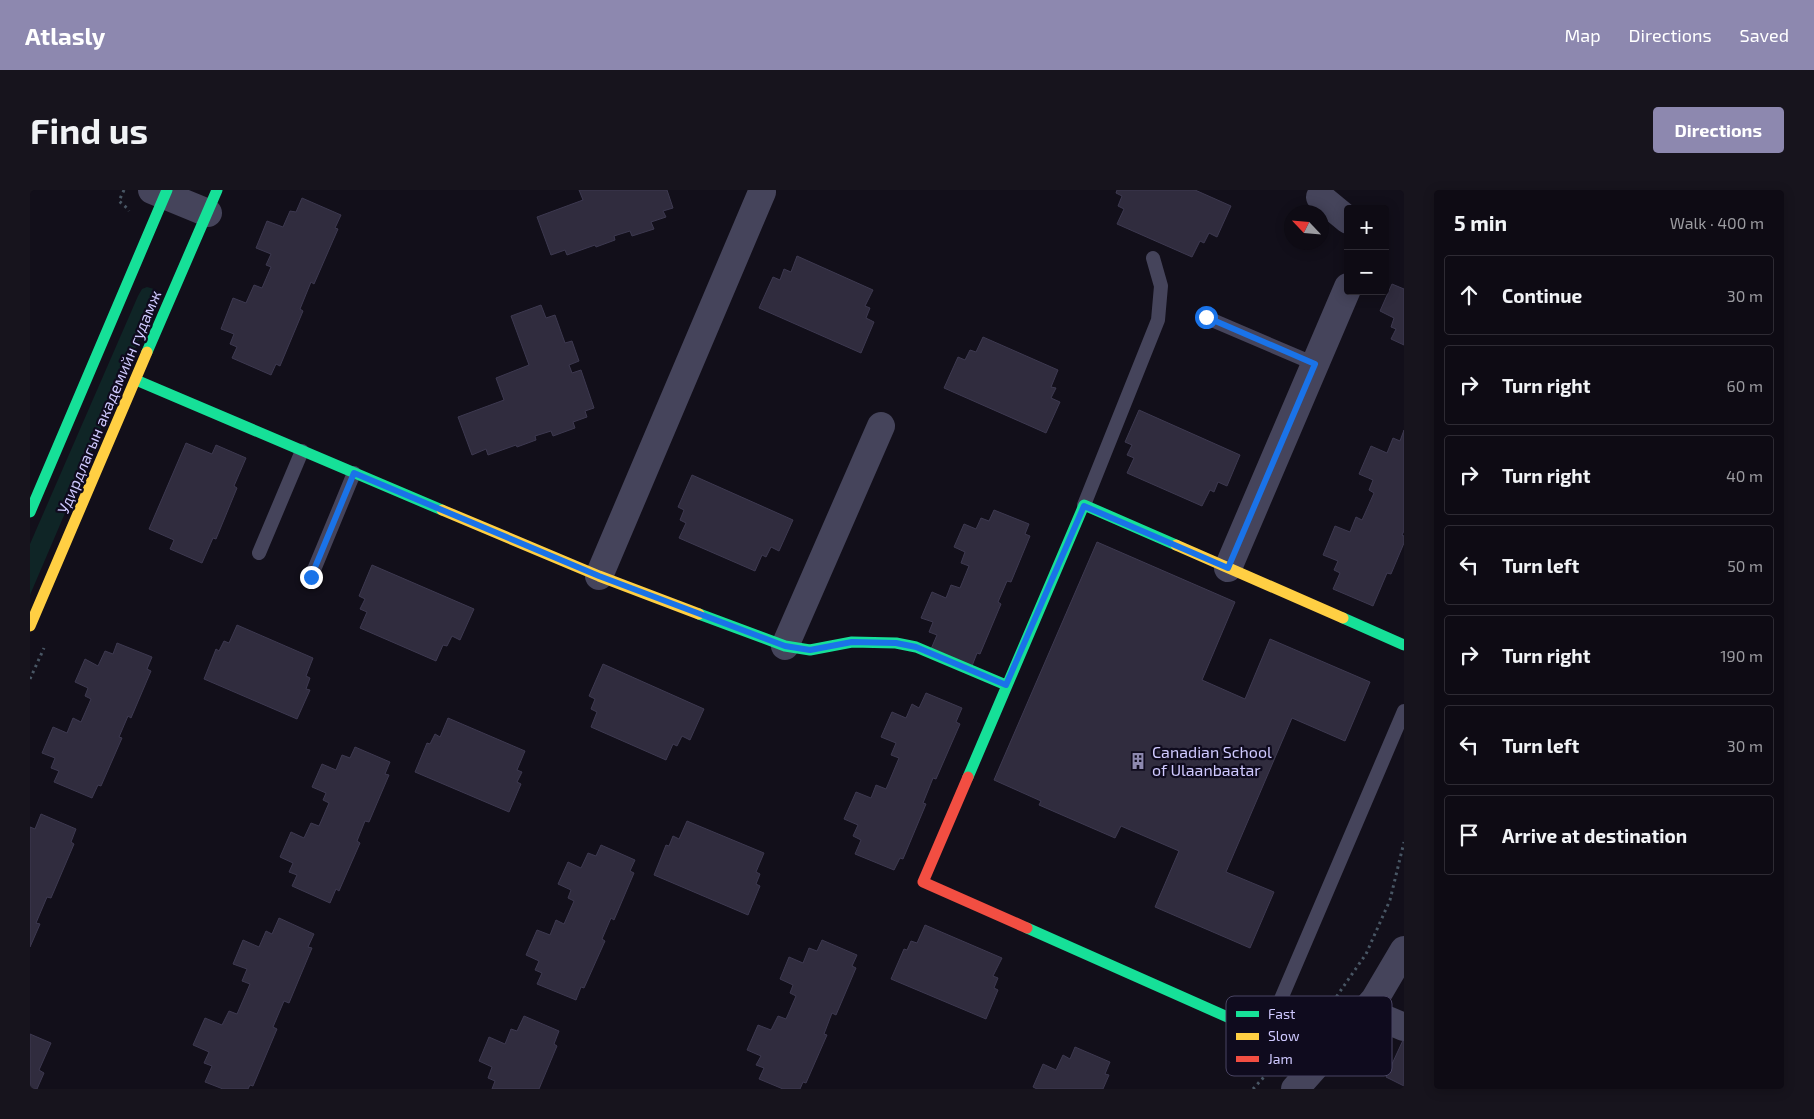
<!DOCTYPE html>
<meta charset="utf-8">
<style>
body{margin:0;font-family:"Exo 2",sans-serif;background:#17141d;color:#f1f3f6}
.controls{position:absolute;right:15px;top:15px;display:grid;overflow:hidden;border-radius:5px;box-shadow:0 2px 12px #0003}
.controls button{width:45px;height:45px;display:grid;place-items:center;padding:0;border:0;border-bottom:1px solid #2e2b34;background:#0e0b14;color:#f1f3f6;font:25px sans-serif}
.compass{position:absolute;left:1254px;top:15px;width:45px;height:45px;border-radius:50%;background:#0e0b14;box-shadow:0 2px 12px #0003;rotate:296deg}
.stop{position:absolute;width:15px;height:15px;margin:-11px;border:4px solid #1a73e8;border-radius:50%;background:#fff}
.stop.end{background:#1a73e8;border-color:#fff;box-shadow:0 1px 5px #0008}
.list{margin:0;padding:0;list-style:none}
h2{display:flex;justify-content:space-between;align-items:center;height:65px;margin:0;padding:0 20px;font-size:21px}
h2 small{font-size:16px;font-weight:400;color:#9b9ba0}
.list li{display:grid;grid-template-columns:32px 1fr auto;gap:15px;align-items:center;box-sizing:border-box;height:80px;margin:0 10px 10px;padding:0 10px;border:1px solid #2e2b34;border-radius:5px}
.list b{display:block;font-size:19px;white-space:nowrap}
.list em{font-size:16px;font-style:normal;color:#9b9ba0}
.icon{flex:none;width:28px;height:28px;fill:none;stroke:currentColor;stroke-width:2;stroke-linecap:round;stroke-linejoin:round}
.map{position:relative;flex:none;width:1374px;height:899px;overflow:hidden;border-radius:5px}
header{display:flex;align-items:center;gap:30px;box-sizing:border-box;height:70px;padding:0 25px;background:#8d88af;color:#fff}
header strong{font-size:24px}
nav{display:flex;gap:28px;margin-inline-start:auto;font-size:18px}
.intro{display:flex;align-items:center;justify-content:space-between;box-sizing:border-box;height:120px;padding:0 30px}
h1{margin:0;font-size:35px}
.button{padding:12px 22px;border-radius:5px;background:#8d88af;color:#fff;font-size:18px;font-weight:700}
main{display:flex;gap:30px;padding:0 30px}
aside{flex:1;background:#0e0b14;border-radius:5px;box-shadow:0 2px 12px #0003}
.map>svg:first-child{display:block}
</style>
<header>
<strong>Atlasly</strong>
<nav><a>Map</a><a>Directions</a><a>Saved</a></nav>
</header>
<div class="intro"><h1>Find us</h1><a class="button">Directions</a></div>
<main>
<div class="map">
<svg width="1374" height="899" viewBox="0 0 1374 899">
<rect width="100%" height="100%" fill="#120f1a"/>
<path fill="#0f2526" d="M117,97L124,99L129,103L0,405V354L108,106L112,99Z"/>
<path fill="#302c3e" stroke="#3d3950" d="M549,0H637L643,18L633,21L636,27L621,32L624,39L602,46L600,41L584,46L585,50L566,57L565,55L537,65L535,60L521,65L507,27L553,10Z
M1087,0H1165L1201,16L1187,47L1179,43L1174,53L1170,51L1162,67L1087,34L1094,19L1088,16L1092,6L1086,3Z
M272,8L311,25L305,38L308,39L284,94L281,92L270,119L273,121L250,176L246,174L241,185L202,168L207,157L200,154L204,144L191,139L203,108L216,113L224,95L232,98L241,77L236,75L241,64L226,58L237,31L253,37L260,21L266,22Z
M767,66L843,100L835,116L840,118L836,128L844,132L831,163L729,118L743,87L750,90L754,79L761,82Z
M1362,94L1374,99V155L1361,149L1366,139L1361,137L1364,128L1350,121Z
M511,115L516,128L525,125L535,153L542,151L549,171L539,175L542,183L551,180L564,218L555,221L557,227L543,232L545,238L523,246L521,241L505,246L506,250L487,257L486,255L458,265L456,259L442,265L428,227L474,210L466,188L499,175L481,126Z
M953,147L1028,180L1021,197L1026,198L1021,208L1030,212L1016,243L914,198L928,167L935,170L940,160L946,162Z
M1109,220L1210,265L1197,296L1188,292L1184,302L1180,300L1172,316L1097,283L1104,268L1097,265L1102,255L1095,252Z
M1374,240V341L1372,345L1374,346V353L1361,384L1357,383L1343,416L1303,399L1310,383L1304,380L1308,371L1293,365L1305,336L1320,342L1326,327L1332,330L1344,303L1339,300L1343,290L1329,284L1341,256L1357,263L1363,248L1370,251Z
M156,253L182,264L186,255L216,268L204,296L207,298L186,349L183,348L172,373L140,359L144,350L119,339Z
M662,285L763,330L749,361L741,357L736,367L732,365L725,381L649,348L656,333L650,330L654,320L648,317Z
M964,320L999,334L995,344L1000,346L981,392L977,391L968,412L971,414L950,464L947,463L942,476L901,459L907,445L899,442L903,432L891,428L902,402L916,408L921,395L930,398L939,376L931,373L935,362L924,357L934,334L946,339L951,328L959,331Z
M1067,352L1205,412L1172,490L1215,509L1240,449L1340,492L1315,551L1262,528L1196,682L1244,702L1220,758L1125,717L1149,661L1091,636L1085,648L1009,615L1011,611L964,590Z
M342,375L444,419L430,450L422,446L417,456L413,455L406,471L330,438L337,422L330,419L335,409L329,406Z
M207,435L283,468L276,486L280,488L276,499L280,500L267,529L174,489L186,459L189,461L194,451L199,453Z
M87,453L122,467L117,479L121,481L101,528L98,526L89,547L92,548L71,596L68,595L62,608L24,592L29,581L21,578L25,568L12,563L23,537L37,543L43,528L51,532L61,509L55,506L58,498L45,492L55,469L68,476L75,461L83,464Z
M573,474L674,519L660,550L652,546L647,556L643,554L636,570L561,537L567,522L561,519L565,509L559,506Z
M896,503L932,518L926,532L930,534L906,589L903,588L893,613L896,614L873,669L870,668L864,680L825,664L831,650L823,646L828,635L814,629L826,602L841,608L846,595L856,599L869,568L861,565L866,553L851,547L862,522L876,528L882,514L889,518Z
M418,528L495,561L487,580L492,582L487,592L491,594L479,622L385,582L397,553L400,554L405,544L410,547Z
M325,557L360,572L355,584L359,585L339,632L335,631L327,651L330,653L309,701L306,699L300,713L262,696L267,685L259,682L263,673L250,667L261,642L274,648L281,633L289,636L299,613L293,610L296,603L282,597L292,574L306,580L312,565L320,568Z
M11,624L46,639L41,652L44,654L21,708L17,707L6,733L10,734L0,757V637L5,639Z
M657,631L734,663L726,682L730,684L726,694L730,696L718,725L624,685L636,655L639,656L643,646L649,649Z
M571,655L605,670L600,681L604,683L584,730L581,728L572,749L575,751L554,798L551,797L546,810L507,794L512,783L505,780L509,771L496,765L507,740L520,745L526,730L534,734L544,711L538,708L541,700L528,694L538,672L551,678L558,663L566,666Z
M249,728L284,744L278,757L282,758L259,813L254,811L243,837L247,839L223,896L220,895L218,899H193L175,892L182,876L174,873L179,862L163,855L175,828L192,835L199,821L207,824L220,794L212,791L217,779L203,774L213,750L229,757L236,741L242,744Z
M895,735L972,768L963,786L968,788L964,798L968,800L956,829L861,789L874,759L877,760L881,751L887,753Z
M792,750L827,765L822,776L826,778L806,825L802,823L794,844L797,845L776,893L773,892L770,899H753L729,889L734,878L726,875L731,866L717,860L728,835L741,840L748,826L756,829L766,806L760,803L763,795L750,789L759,767L773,773L779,758L787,761Z
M494,826L529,841L524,854L527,856L509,899H462L465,891L458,888L462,877L449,871L459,847L475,854L481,839L487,841Z
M0,844L21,853L9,880L14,883L7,899H0Z
M1374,848V896L1356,887Z
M1045,857L1080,872L1075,884L1079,885L1073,899H1007L1003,897L1013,874L1026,880L1033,865L1040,869Z"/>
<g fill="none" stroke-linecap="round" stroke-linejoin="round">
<path stroke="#485664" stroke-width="3" stroke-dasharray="2.5 4" stroke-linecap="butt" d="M94,0L89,11L97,18L99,21
M0,489L14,458
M1281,836L1302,813L1336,764L1360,710L1374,652
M1223,899L1244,876"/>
<path stroke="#45445b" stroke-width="14" d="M1175,127L1285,174
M1054,315L1128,130L1131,96L1123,68
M229,363L272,261
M281,387L324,283
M1236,844L1374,521"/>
<path stroke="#45445b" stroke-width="28" d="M122,0L178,23
M1290,7L1318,30
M1198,378L1318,97
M569,386L732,2
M755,456L851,236
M1336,821L1374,837
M1265,899L1345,809L1374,760"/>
<path stroke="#16e098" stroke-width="11" d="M117,162L187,0
M106,190L412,320
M0,322L137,0
M669,424L755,456L780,460L822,452L866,453L886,457L976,495
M1313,428L1374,455
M938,587L1054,315L1146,355
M997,738L1292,869"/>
<path stroke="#ffcf43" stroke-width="11" d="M412,320L569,386L669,424
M1146,355L1313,428
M0,436L117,162"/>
<path stroke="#f24e42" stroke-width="11" d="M938,587L893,692L997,738"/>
</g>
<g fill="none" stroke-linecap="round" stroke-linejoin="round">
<path stroke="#1a73e8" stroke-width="6" d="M281,387L324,283L569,386L755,456L780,460L822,452L866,453L886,457L976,495L1054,316L1198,378L1285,174L1176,127"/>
</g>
<defs>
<g id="building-bare" transform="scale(1.35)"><path d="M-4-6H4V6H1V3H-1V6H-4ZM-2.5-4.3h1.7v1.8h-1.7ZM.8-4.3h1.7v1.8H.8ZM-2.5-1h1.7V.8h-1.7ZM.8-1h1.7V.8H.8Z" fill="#8d88af" stroke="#0f0b1e" stroke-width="2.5" paint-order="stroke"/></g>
</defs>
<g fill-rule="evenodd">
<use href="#building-bare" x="1108" y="571"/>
</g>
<g text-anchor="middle" stroke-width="4.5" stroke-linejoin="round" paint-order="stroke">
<g font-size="16" fill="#cfc9ff" stroke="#0f0b1e">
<text transform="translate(79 212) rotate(-67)" y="6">Удирдлагын академийн гудамж</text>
</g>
<g font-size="16" fill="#cfc9ff" stroke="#0f0b1e" text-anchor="start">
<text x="1122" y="568">Canadian School<tspan x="1122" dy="18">of Ulaanbaatar</tspan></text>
</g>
</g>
<rect x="1196" y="806" width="166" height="80" rx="8" fill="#0f0b1e" stroke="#494462" stroke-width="1"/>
<rect x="1206" y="821" width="23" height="6" fill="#16e098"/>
<rect x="1206" y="843" width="23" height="7" fill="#ffcf43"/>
<rect x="1206" y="866" width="23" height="6" fill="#f24e42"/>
<g font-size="14" fill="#cfc9ff">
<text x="1238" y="829">Fast</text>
<text x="1238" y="851">Slow</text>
<text x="1238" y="874">Jam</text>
</g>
</svg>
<div class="controls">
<button>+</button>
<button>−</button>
</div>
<svg class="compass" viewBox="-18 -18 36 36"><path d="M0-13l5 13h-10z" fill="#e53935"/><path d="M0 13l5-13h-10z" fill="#9b9ba0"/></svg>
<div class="stop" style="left:1176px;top:127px"></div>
<div class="stop end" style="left:281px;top:387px"></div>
</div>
<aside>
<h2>5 min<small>Walk · 400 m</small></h2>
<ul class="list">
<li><svg class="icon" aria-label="ahead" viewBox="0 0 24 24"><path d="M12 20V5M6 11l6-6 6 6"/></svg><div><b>Continue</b></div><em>30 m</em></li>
<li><svg class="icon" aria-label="right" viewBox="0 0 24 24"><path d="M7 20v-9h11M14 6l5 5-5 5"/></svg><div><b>Turn right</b></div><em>60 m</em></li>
<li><svg class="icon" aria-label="right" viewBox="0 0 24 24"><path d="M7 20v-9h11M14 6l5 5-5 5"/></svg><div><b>Turn right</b></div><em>40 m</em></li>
<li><svg class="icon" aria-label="left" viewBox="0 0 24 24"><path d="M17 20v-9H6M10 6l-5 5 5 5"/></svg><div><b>Turn left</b></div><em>50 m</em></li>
<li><svg class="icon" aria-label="right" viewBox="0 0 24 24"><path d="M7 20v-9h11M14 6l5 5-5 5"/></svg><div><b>Turn right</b></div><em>190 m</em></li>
<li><svg class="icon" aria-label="left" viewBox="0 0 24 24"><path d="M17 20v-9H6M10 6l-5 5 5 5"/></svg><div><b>Turn left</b></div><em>30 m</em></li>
<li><svg class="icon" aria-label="arrive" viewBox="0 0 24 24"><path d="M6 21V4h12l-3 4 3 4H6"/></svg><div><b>Arrive at destination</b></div></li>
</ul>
</aside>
</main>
